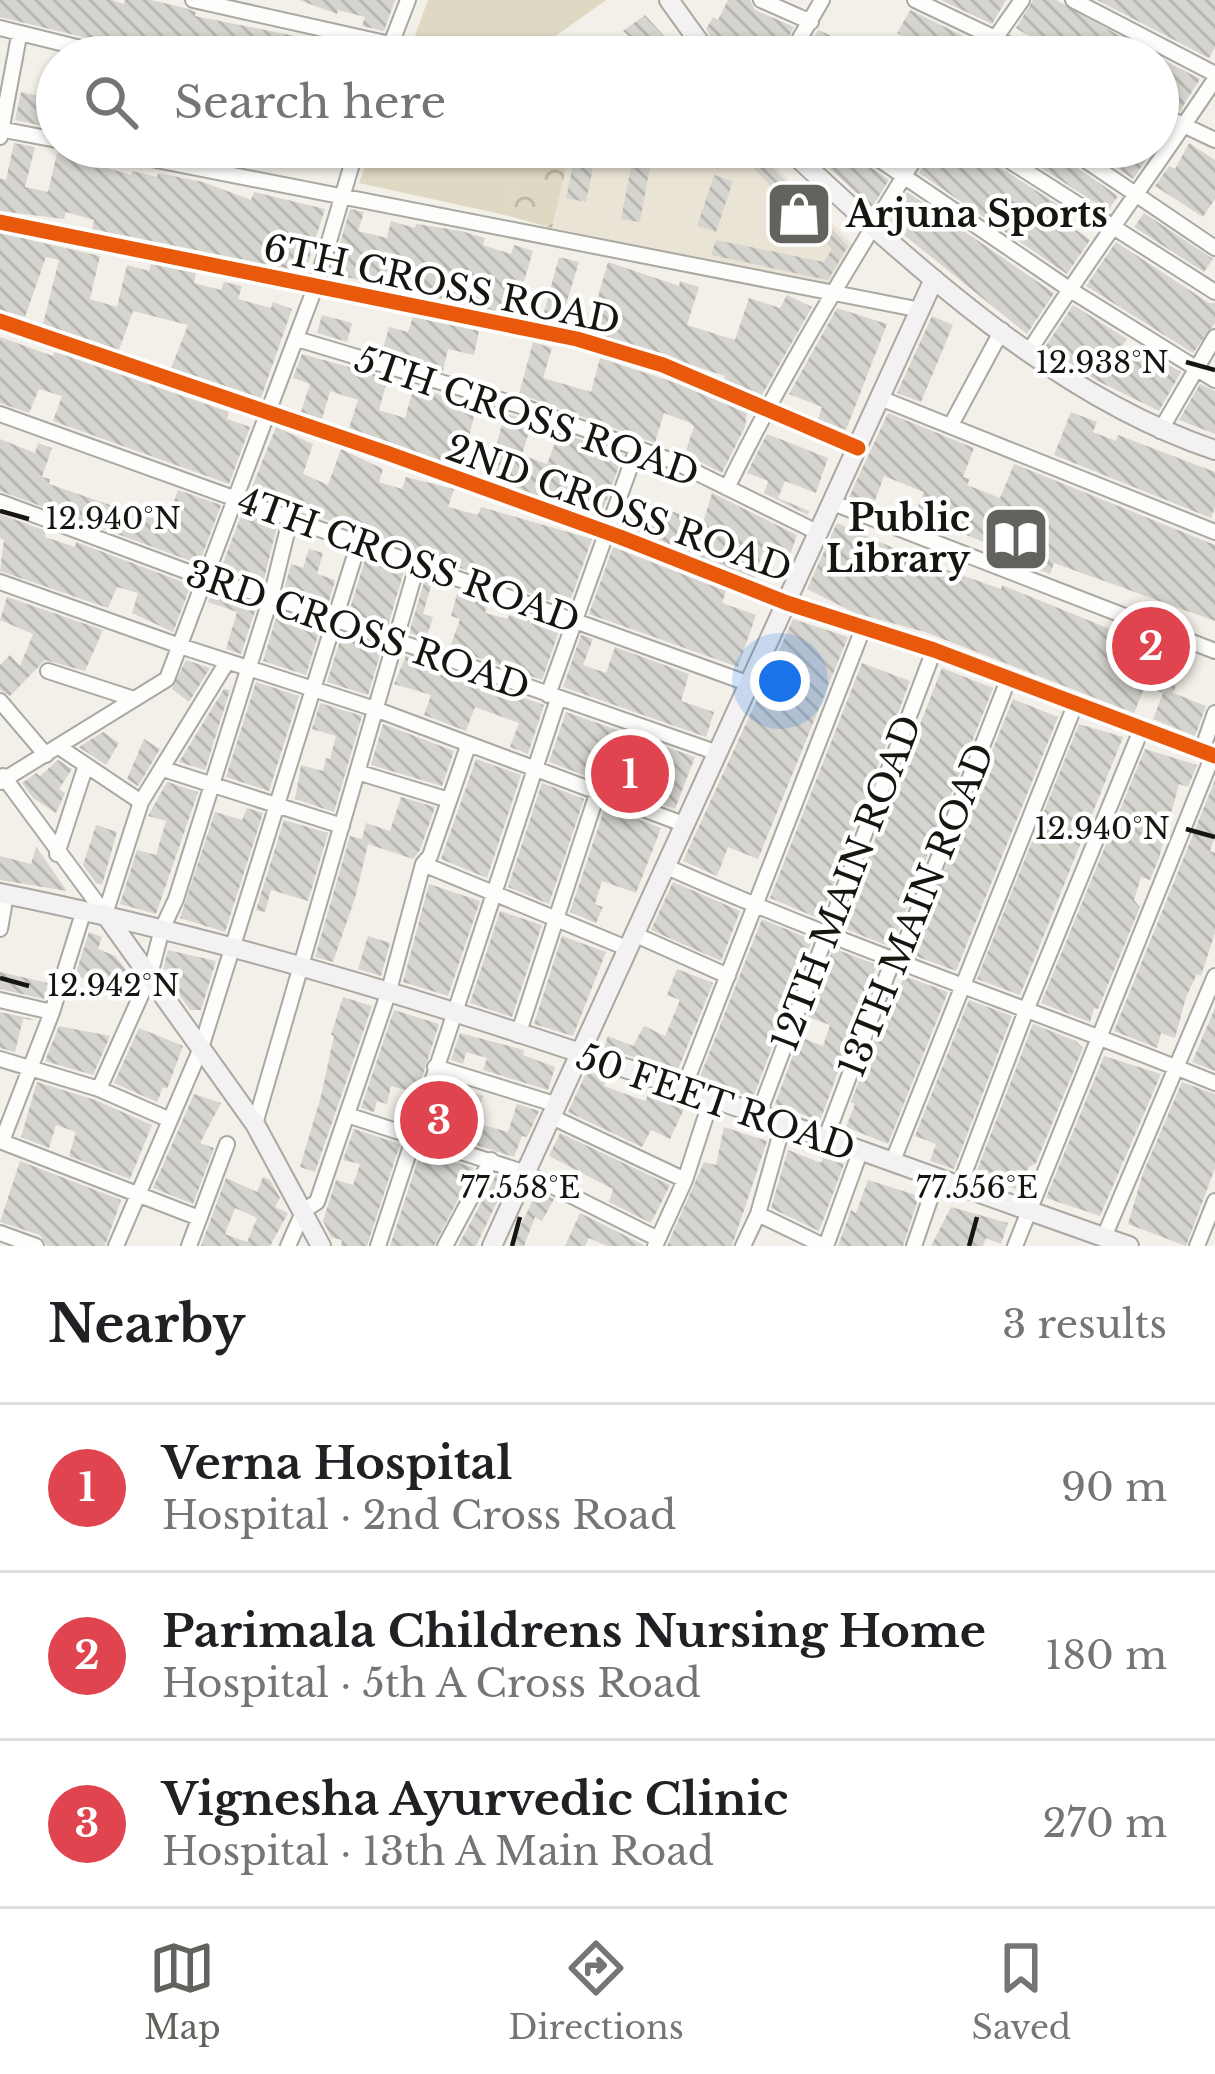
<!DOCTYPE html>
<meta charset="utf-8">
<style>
body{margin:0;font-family:"Libre Baskerville",serif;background:#f6f6f6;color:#202124}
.you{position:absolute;left:780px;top:681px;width:42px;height:42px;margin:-30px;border:9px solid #fff;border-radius:50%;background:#1a73e8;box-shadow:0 0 0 18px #1a73e833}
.badge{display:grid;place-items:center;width:78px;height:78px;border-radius:50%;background:#63625c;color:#fff;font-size:39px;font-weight:700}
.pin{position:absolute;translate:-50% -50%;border:6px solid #fff;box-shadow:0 3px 12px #0006}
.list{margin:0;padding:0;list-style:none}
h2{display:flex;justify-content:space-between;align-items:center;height:156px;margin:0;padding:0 48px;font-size:51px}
h2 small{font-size:39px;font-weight:400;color:#757577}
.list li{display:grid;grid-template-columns:78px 1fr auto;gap:36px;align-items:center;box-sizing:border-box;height:168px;padding:0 48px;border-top:3px solid #e0e0e0}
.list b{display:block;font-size:45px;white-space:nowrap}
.list p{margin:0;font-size:39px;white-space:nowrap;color:#757577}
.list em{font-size:39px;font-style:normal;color:#757577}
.icon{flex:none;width:66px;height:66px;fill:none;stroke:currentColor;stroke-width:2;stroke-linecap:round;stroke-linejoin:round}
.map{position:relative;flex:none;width:1215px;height:1246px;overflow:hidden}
.search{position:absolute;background:#fff;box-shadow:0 3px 9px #0004;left:36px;right:36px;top:36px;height:132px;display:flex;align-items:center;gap:30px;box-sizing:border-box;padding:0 42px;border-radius:66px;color:#757577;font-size:45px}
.sheet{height:660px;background:#fff}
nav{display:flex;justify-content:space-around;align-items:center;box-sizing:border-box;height:168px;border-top:3px solid #e0e0e0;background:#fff;font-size:33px;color:#757577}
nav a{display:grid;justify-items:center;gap:6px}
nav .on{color:#63625c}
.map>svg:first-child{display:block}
</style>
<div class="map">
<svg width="1215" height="1246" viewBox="0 0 1215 1246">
<defs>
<pattern id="park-crowns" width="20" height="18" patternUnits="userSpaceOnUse" patternTransform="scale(3)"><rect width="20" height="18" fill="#dfd8c2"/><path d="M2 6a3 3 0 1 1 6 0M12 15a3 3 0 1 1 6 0" fill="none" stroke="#bfb8a6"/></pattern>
<pattern id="building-back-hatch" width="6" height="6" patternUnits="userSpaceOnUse" patternTransform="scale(3)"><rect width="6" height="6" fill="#d6d4ce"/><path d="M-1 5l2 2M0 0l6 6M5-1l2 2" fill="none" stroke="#b7b5b0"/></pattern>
</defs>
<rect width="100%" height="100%" fill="#f2f0e8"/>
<path fill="#eae4d6" d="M571,147H657L687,162L698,147H756L862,254L837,287L552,228Z"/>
<path fill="#dfd8c2" d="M428,0H606L550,40L545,57H407Z
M372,147H522L505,215L359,183Z"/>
<path fill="url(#park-crowns)" d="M522,147H571L552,228L505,215Z"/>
<path fill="url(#building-back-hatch)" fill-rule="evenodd" d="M0,0H112L124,4L125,0H151L185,8L196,12L195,16L375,52L374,57H301L283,52L282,57L264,53L263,57H128L120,46L0,17Z
M299,0H395L384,31L362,26L365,17L338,10L337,14Z
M728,0H750L755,10L794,27L778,57H723L706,29L713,17L718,20Z
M941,0H1006L992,24Z
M1033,0H1056L1158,57H1063L1016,28Z
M1097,0H1215V47L1209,58Z
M910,10L978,43L971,57H888L902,36L897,33Z
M645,15L669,41L652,57L623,31Z
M818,30L848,43L845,48L858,57H802Z
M1158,57L1200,79L1180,111L1158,96Z
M53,67H57V129L15,120L21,92L45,97Z
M14,143L35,147L25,187L48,192L57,153L131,175L132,171L157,177L158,173L203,182L251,200L254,192L325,209L305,272L92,229L94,220L66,212L64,219L0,211V178L6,180Z
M1189,143L1215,160V199L1203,217L1155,186L1169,166L1175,169Z
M577,147H597L586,202L566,198Z
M733,147H753L848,246L828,280L711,255L716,240L824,262L832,249Z
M806,147H850L855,156L889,180L872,207Z
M933,147H977L982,156L1071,213L1065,222L1090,240L1067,274L919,173Z
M1009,147H1055L1060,156L1118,196L1108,211Z
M1086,147H1155L1133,179Z
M632,162L650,166L640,222L621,219Z
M714,175L733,181L716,232L697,226Z
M907,192L1054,293L1027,334L889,223Z
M350,209L364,212L358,231L387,238L391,221L415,228L416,224L461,231L485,238L483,245L511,254L514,245L533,251L514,315L337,275L330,277Z
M1144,213L1213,259L1204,272L1134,227Z
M0,233L100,256L90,299L117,307L127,265L149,271L151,264L196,273L194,283L221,290L224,282L242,286L238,299L271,308L273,302L292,309L261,398L171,368L188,325L133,311L119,350L43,324L59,260L46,257L25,317L0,310Z
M1116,242L1209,303H1215V323L1193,353L1086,286Z
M559,257L579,262L560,324L542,320Z
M608,262L679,286L680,281L699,287L687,325L735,340L749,298L780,308L787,295L812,307L762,395L724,379L725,376L588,331Z
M1073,305L1127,339L1120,349L1162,374L1167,364L1181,372L1159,411L1098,381L1045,347Z
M837,308L887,324L846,430L818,419L822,407L789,394Z
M322,315L352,323L347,342L317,333Z
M932,316L953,325L921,402L897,393Z
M413,317L479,331L474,355L448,349L443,371L382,353L389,327L408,332Z
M0,337L53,356L54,352L61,354L229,412L227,419L250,427L229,484L53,421L62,396L39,389L29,413L0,403Z
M533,342L552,348L543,378L591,392L600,358L673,382L747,413L745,427L722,473L685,454L694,426L690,423L664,413L655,443L519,394Z
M302,354L388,378L379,410L405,418L414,386L476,407L462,468L349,428L358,400L330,391L322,419L301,412L310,384L293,378Z
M1200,384L1215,391V434L1179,420Z
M1071,412L1097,422L1093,432L1116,441L1118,435L1215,472V507L1211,518L1054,455Z
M505,413L532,422L522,455L547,464L559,432L623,455L600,518L492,479L493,473L489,472Z
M888,413L974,448L963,477L970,479L967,485L1000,498L1014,464L1215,545V621L1054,563L1050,574L986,550L989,544L951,529L949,536L912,522L924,492L884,476L873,506L849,497Z
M276,427L313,444L303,474L328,485L341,449L383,469L379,482L402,489L406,477L454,489L448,507L478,515L481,507L592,539L568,607L250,492Z
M767,434L828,458L816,493L785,481L778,498L809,511L808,515L764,493L768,481L747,473Z
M0,439L35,453L38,443L52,448L42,477L50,479L49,484L119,508L167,522L178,490L221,505L199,564L0,491Z
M712,493L797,535L788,561L763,552L754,578L624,526L634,497L703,523Z
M242,513L277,526L263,583L220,571Z
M0,514L46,531L45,537L75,547L76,542L191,585L173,632L132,613L138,593L117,587L108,608L0,571L4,540L0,538Z
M837,523L930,564L1001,589L1002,585L1186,660L1173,693L1206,706L1195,736L1153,719L1163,693L1145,686L1134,713L925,632L855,613L807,589Z
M613,547L726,591L722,603L756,615L738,667L589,614Z
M309,549L323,553L317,574L335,580L328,605L284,590L291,564L303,568Z
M365,560L404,571L388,626L349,612Z
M425,579L432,582L423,614L433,617L426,639L409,633Z
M212,592L257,605L241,654L226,649L237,612L208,602Z
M457,594L488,603L485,613L508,619L509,615L526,619L528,616L560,628L542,680L450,648L460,619L451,616Z
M7,597L103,630L85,671L45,660L10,696L0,690V665L10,655L20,666L33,634L0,620Z
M278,611L321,626L306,675L263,661Z
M793,619L848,637L758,859L728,847L717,876L683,861L760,693L766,695L771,678L767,677Z
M342,634L382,648L368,695L327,682Z
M581,635L593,639L583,665L606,673L615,647L689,674L681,701L714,712L706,737L563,687Z
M406,656L544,705L528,754L510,747L519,723L475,707L466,731L424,715L431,695L394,684Z
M186,660L210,668L189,702L172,689Z
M862,663L910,681L820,919L770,898Z
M942,668L993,688L896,935L888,946L841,927Z
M256,682L299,696L269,791L226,777Z
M224,689L230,690L205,770L179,762Z
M1013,699L1058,717L956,971L910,954Z
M320,703L362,716L334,812L295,799L301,765L323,771L326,758L330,759L336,736L312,729Z
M566,712L695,757L675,809L657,802L667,776L661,774L662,770L639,763L629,792L549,762Z
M383,724L454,751L442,786L371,765Z
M1079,724L1123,737L1020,995L977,979Z
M103,732L119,743L106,765L79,747Z
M144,739L160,749L138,786L127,779Z
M1145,749L1197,765L1188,787L1179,784L1159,858L1150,880L1141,877L1134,900L1140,907L1098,1009L1094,1008L1090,1022L1041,1003Z
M476,759L521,775L487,878L441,859Z
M58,760L72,769L59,789L65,793L56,813L33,798L22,783L36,773L40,776Z
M1215,780V836L1210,851L1215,853V933L1201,976L1197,974L1186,997L1175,1038L1161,1033L1157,1048L1114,1031Z
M167,782L198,792L156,914L120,904L137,850L156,855L166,821L148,816Z
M542,783L584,799L549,904L508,887Z
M401,797L435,807L420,850L413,859L368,844L356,895L333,962L315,957L350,836L362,839L366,823L390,831Z
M605,807L661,828L636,893L602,881L595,904L603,907L596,923L570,912Z
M247,808L263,813L225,932L180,918L215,812L242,820Z
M284,820L328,833L308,901L271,890L265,912L256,910Z
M96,825L117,832L102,885L96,883L83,865Z
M36,847L44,858L67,891L0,880V856L31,864Z
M673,882L740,911L721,961L651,930Z
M429,884L480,901L448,996L403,982Z
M500,911L542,925L512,1017L470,1003Z
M762,919L812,940L753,1098L699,1079Z
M89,932L102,937L98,949L115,956L123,966L132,980L127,989L75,976Z
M368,936L390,943L381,976L358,969Z
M562,936L606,952L573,1036L534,1024Z
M833,948L877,965L820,1121L775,1104L800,1037L823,1046L830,1025L808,1017Z
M168,950L216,961L201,1010H190L171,983L175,972L163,969Z
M677,969L713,983L677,1072L604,1047L608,1036L633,1046L644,1026L665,1036L680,1000L667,995Z
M0,972L48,983L44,999L0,989Z
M904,976L948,992L888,1144L846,1127L855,1104L851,1102L892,993L897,995Z
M343,997L372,1006L315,1172L300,1167L321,1096L334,1036L331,1035Z
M969,1000L1012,1016L954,1169L930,1161L936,1144L915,1136Z
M1215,1008V1071L1192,1062Z
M394,1010L439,1024L417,1093L391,1086L387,1104L377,1101L374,1112L361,1108Z
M0,1012L37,1020L23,1019L15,1052L0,1048Z
M1033,1024L1076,1041L1083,1048L1036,1163L1029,1167L1020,1191L976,1173Z
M59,1026L110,1036L93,1075L45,1061Z
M139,1028L183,1046L167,1089L163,1087L157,1102L114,1083Z
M460,1033L524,1050L523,1055L555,1067L548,1090L483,1070L487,1058L466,1052L463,1064L451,1060Z
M1104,1056L1161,1074L1100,1216L1046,1198Z
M587,1071L606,1079L604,1086L645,1101L649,1093L684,1109L670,1139L651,1130L642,1147L568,1112Z
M37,1082L95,1100L152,1125L130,1179L69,1156L76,1132L56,1125L49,1148L21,1137Z
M444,1082L483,1096L475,1120L454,1113L447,1136L428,1129Z
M1182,1082L1215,1094V1168L1186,1246L1128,1224L1143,1173Z
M194,1094L221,1103L200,1143L214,1148L193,1204L153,1188Z
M517,1104L539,1111L527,1137L522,1136L514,1157L467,1142L472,1122L508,1132Z
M724,1127L767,1141L732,1246H667L704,1162L716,1165Z
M354,1129L400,1144L367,1246H341L342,1240L331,1237L323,1221L336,1180L353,1185L360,1164L343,1160Z
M560,1133L670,1185L651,1223L609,1202L613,1189L549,1156Z
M788,1150L821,1163L823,1158L844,1164L819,1231L771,1208Z
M421,1151L474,1168L434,1246H390Z
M20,1161L121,1200L105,1246H47L40,1235L0,1222Z
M496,1175L508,1179L476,1246H458Z
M263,1177L270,1180L280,1198L275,1207L288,1213L270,1246H201L226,1178L257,1192ZM235,1208L257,1218L247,1242L225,1234Z
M868,1180L919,1196L903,1246H838L851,1210L856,1213Z
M537,1191L554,1199L542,1221L535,1217L524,1246H511Z
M951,1207L1008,1223L1001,1244L986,1238L983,1246H931Z
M580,1213L644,1245V1246H607L589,1238L585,1246H565Z"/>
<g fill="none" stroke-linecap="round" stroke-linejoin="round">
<g stroke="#a9a8a2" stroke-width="18">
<path id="street" d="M193,0L390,44
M761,0L811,22
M915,0L1035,57
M1073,0L1215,74
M0,28L117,57
M386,57L408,0
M789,57L822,0
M982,57L1022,0
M1158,113L1215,140
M0,129L57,140
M0,137L19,36
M90,147L921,310
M861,147L1069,289L1215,380
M988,147L1215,292
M1066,147L1215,248
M0,222L577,339L663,365L858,448
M0,321L387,453L620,537L787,603L934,650L1215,756
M297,339L524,407L675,462L819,533
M1028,353C1088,259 1154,171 1215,79
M880,398L1215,532
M0,414L750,684
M951,425L1002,330
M1160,431L1215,337
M727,488C785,369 853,259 922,147
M0,502L207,579L271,597L718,753
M833,503L1215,651
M0,582L180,646L375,709L686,825
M48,671L134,699
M548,695L637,448
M0,701L46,755
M59,747L141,802
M1202,750L1215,713
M163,769L342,826
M357,772L449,800
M3,776L105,914
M0,782L167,679L316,285L357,147
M57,854L86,765
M423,864L629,949
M667,867C846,947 1033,1009 1215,1083
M105,914L141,802L227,662
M0,929L6,895
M636,935L728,976
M0,1000L52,1012
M518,1035L598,791
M0,1059L99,1089L170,1120
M435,1067L558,1105
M99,1089L150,975L162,929L176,899L271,597L291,516
M683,1090L864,626
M347,1115L526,1173L658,1239
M758,1116L934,650
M552,1117L685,1180
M255,1124L417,566
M825,1140L894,957L906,941L1008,680
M0,1141L199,1218
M2,1141L52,1012L84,910
M892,1163L1075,705
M959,1187L1027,1008L1141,730
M758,1214L824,1246
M0,1233L36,1246
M1104,1237L1215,976
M116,1246L201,1048L359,542
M189,1246L227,1144
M288,1246L304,1210L317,1202L388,994L423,864L430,856L468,746
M378,1246L558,699
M445,1246L491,1160
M655,1246L685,1180L711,1100
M743,1246L758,1214L783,1125
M826,1246L860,1152
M914,1246L937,1179
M1015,1246L1213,755
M1197,1246L1215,1201"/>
</g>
<g stroke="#a9a8a2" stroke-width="22">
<path id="secondary" d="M669,0L710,57
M786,147C910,262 1053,396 1215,450
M0,893C386,970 758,1116 1129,1246
M105,914L255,1124L321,1246
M492,1246L934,279"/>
</g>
<use href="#street" stroke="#fdfdfc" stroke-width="14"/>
<use href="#secondary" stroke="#f3f1f1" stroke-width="18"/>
<g stroke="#fff" stroke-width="22">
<path id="cycleway" d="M0,222L577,339L663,365L858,448
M0,321L387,453L620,537L787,603L934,650L1215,756"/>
</g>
<use href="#cycleway" stroke="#e8590c" stroke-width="15"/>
</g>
<path fill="none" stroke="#161510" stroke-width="4.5" d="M1186,362L1215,370M0,511L29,519M1186,829L1215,837M0,978L29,986M512,1246L520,1217M969,1246L977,1217"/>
<defs>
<g id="shop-square" transform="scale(3.45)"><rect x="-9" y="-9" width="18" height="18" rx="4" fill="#63625c" stroke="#fff"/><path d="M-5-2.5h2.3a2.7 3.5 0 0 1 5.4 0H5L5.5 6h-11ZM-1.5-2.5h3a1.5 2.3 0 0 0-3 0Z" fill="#fff"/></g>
<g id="library-square" transform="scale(3.45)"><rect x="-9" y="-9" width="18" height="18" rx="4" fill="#63625c" stroke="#fff"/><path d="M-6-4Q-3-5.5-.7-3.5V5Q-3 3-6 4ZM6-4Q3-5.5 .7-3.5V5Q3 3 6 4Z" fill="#fff"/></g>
</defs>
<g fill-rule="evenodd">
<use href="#shop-square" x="799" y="214"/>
<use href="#library-square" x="1016" y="539"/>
</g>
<g text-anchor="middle" stroke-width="9" stroke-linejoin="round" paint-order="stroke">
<g font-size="36" font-weight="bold" fill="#161510" stroke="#fff" text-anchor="start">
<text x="846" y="227">Arjuna Sports</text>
<text x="970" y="531" text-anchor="end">Public<tspan x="970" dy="41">Library</tspan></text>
</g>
<g font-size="36" fill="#161510" stroke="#fff">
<text transform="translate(442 284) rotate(12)" y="13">6TH CROSS ROAD</text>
<text transform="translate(527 416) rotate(19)" y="13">5TH CROSS ROAD</text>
<text transform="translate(619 508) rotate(20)" y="13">2ND CROSS ROAD</text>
<text transform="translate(409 560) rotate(20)" y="13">4TH CROSS ROAD</text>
<text transform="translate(358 630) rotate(19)" y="13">3RD CROSS ROAD</text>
<text transform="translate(846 883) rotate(-69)" y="13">12TH MAIN ROAD</text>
<text transform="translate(916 910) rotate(-68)" y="13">13TH MAIN ROAD</text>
<text transform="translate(716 1102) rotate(19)" y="13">50 FEET ROAD</text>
</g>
</g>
<g font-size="30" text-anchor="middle" fill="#161510" stroke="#fff" stroke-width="9" stroke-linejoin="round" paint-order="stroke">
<text x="1102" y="373">12.938°N</text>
<text x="113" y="529">12.940°N</text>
<text x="1102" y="839">12.940°N</text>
<text x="113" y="996">12.942°N</text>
<text x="520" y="1198">77.558°E</text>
<text x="977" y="1198">77.556°E</text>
</g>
</svg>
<div class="you"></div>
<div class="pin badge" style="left:630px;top:774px;background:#e0444e">1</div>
<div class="pin badge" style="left:1151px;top:646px;background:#e0444e">2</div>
<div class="pin badge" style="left:439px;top:1120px;background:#e0444e">3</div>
<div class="search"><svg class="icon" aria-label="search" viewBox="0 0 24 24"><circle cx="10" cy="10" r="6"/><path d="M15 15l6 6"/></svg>Search here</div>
</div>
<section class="sheet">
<h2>Nearby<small>3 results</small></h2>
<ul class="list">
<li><span class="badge" style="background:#e0444e">1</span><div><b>Verna Hospital</b><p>Hospital · 2nd Cross Road</p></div><em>90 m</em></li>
<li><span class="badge" style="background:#e0444e">2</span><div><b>Parimala Childrens Nursing Home</b><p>Hospital · 5th A Cross Road</p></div><em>180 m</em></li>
<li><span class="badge" style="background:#e0444e">3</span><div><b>Vignesha Ayurvedic Clinic</b><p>Hospital · 13th A Main Road</p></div><em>270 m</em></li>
</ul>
</section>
<nav>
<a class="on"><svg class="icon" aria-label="map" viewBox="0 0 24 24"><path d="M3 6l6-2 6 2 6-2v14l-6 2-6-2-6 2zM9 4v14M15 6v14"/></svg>Map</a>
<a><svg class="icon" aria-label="directions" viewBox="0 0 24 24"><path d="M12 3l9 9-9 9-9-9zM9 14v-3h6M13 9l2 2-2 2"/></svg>Directions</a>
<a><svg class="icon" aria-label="saved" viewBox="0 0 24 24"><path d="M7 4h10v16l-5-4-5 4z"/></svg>Saved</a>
</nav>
